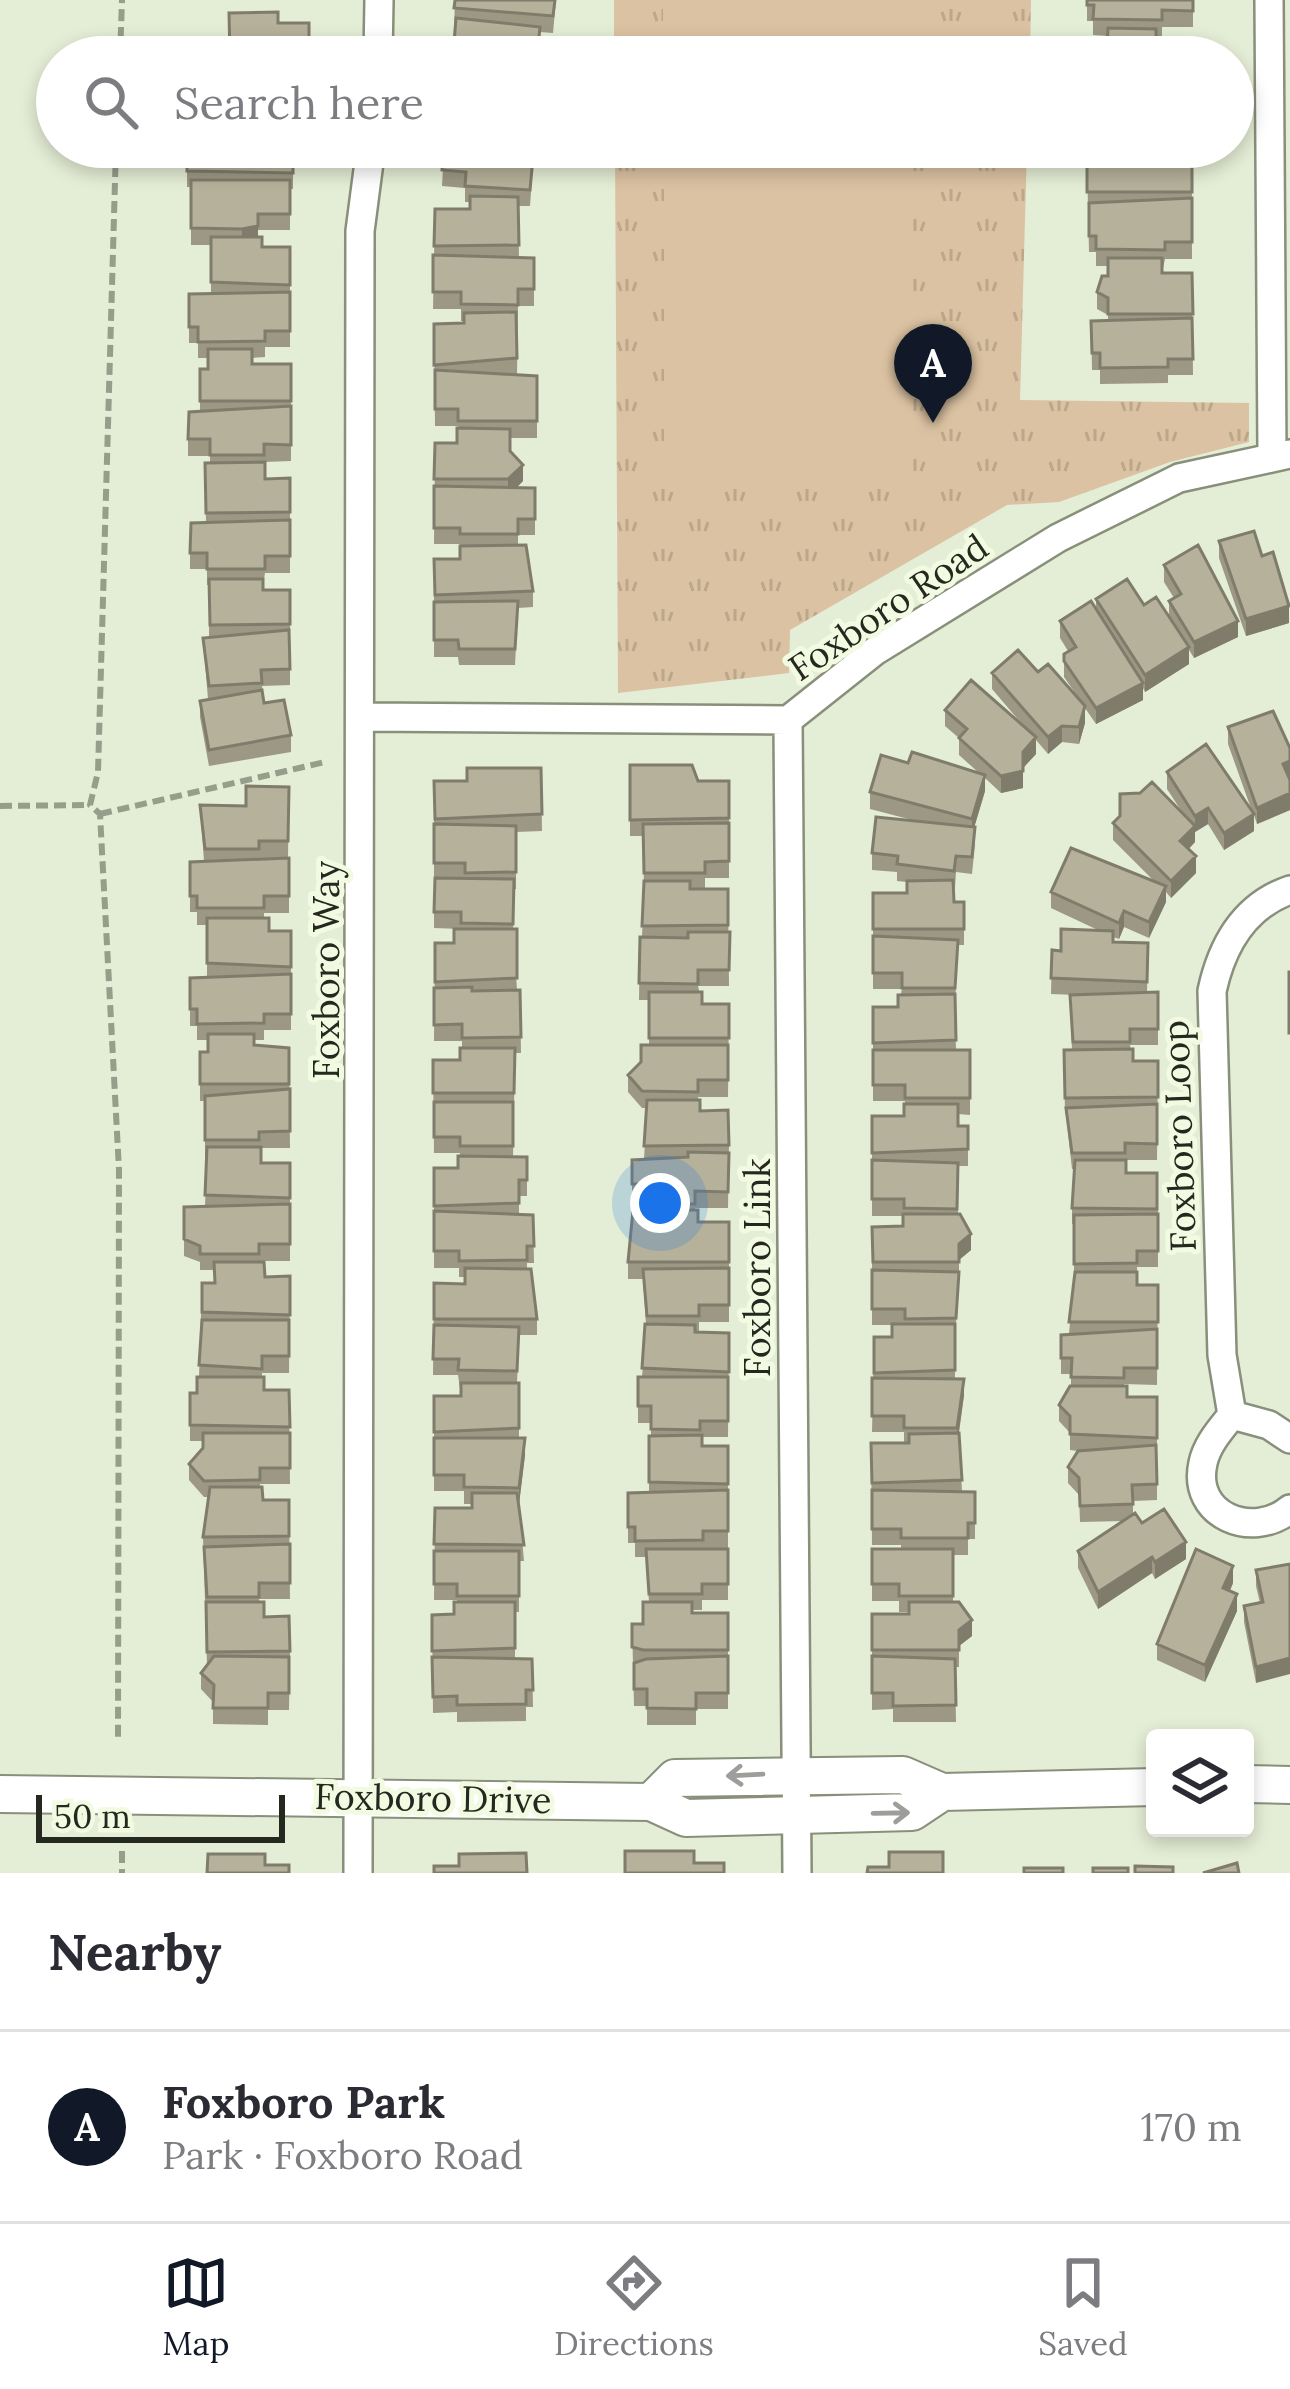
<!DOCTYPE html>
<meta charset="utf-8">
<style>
body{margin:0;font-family:Lora,serif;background:#f2f2f3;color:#2b2b33}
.controls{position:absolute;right:36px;bottom:36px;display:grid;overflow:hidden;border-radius:12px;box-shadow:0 6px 18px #0003}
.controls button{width:108px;height:108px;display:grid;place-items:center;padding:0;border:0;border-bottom:3px solid #e1e1e2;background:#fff;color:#2b2b33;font:60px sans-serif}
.scale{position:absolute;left:36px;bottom:30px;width:249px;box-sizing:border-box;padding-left:12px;border:6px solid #25281f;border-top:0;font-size:33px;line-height:42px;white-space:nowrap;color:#25281f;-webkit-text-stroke:9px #f2fae2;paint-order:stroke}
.you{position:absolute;left:660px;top:1203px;width:42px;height:42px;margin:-30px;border:9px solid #fff;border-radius:50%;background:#1a73e8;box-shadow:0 0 0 18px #1a73e833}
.badge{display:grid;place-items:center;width:78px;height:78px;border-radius:50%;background:#111827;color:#fff;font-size:39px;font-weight:700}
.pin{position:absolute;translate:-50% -99px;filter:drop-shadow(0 3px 6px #0008)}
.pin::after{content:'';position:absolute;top:63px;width:42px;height:36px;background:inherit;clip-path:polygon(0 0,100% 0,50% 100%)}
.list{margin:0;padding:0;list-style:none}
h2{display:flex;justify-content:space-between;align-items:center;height:156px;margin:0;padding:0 48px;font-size:51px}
h2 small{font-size:39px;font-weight:400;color:#7c7c81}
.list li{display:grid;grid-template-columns:78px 1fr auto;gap:36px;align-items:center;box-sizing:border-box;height:192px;padding:0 48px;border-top:3px solid #e1e1e2}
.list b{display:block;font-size:45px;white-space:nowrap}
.list p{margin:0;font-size:39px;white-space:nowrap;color:#7c7c81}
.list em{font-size:39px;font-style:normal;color:#7c7c81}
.icon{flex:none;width:66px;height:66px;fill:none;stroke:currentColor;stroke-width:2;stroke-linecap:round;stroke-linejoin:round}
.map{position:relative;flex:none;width:1290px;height:1873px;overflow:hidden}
.search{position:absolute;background:#fff;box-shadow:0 6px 18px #0003;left:36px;right:36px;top:36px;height:132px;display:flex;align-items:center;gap:30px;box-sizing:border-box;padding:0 42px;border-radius:66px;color:#7c7c81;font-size:45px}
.sheet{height:348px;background:#fff}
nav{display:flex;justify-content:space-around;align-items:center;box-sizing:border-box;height:168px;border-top:3px solid #e1e1e2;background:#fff;font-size:33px;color:#7c7c81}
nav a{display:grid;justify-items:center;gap:6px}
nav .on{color:#111827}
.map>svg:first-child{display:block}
</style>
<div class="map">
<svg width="1290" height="1873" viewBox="0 0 1290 1873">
<defs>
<pattern id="grass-tufts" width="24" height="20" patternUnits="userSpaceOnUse" patternTransform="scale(3)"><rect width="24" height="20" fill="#dbc2a2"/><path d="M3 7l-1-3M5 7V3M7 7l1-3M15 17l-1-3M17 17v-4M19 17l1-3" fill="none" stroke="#bca78b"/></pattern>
</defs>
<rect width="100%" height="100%" fill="#e4edd5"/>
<path fill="url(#grass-tufts)" d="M614,0H1031L1030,57H614Z
M615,147H1027L1020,400L1249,403V442L1170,462L1059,502L1007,505L790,630L789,673L618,693Z"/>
<path fill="#dbc2a2" d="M663,0H913V57H663Z
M664,147H913V476L664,477Z"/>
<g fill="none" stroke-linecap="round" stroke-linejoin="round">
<g stroke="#888f7a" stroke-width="32">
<path id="minor" d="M1269,0L1272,455
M378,57L379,0
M363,717L788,720L875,651L1058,538L1179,478L1290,454
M788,720L797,1873
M1232,1415L1222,1355L1212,991C1222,945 1244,906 1290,890
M1290,1439L1269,1425L1232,1415C1221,1429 1207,1444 1203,1463C1191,1516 1253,1540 1290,1509
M358,1873L360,231L371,147"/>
</g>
<g stroke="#888f7a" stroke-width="40">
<path id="tertiary" d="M1245,1784L1290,1785
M0,1794L651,1802L686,1818L912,1812L942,1792
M651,1802L675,1778L903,1775L942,1792L1155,1787"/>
</g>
<path stroke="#969d8b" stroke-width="6" stroke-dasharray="12 6" stroke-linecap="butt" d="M120,57L122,0
M116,147L98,772L90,805L100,814L119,1170L118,1742
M0,806L90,805
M100,814L325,762
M122,1851V1873"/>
<use href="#minor" stroke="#fff" stroke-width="27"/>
<use href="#tertiary" stroke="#fff" stroke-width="36"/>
</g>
<path fill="#9c9884" d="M455,0H556L553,33L540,32L539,57H453Z
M1087,0H1193V27H1162V37L1107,50L1108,36L1093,35V21H1087Z
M187,147H293V189H290V230H258V237L262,247H290V347H265V357L252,358V364H291V461L264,462L265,479L290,478V573H265L263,585V590L290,624V685L262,686L264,703L291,735V752L209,766L200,717V701L208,699L203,638L209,637V585H207V569H190V553L206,522L205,463H210V456H188V439L200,411V369H208V358H198V343H189V294H211V245H191V187H187Z
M444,147H539V150H534L530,206H518L519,257L534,258V306H518L517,375L537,376V438H510V451L523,481L516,488H535V535H518V545L533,591V607L518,608L515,665H459L458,657H434V559H460V544H434L435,443H457L458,426H435L434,324L464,323V321H461V309H433L435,209H470V202H465V188L442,186Z
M1171,153H1192V259H1165L1162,273H1192L1193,375H1168V383L1100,384V370H1092L1091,321H1108V315L1097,309V292L1108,276V266H1096V252H1089L1087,163H1103Z
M1219,541L1262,556L1289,623L1246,636L1219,558Z
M1164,565L1238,637L1194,658L1189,650V664L1145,692L1143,688V700L1096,724L1085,708V723L1079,744L1062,742L1048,754L1036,740V754L1023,768V788L1001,793L985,778V791L974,827L975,844L972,874L956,872L954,902H964V945H958L955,1005L956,1050H970V1115L958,1114V1126H968V1166H958V1214L971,1250L959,1260V1289L955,1334V1379L964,1395L959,1433L962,1492H975V1539H968V1555H953V1602L972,1636L959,1646V1667H955L956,1722H893V1709L872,1710V1614H909V1612H899V1601H872V1549H901V1545H872L871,1443H904V1432H872L874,1337H892V1325H872V1227L903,1226V1216H872V1116H904L905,1101H873V1007H898L902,989H873V893H907V882L897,881V872L872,870V853L920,822L870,809V792L908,763L979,773L959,755V738L945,726V710L1027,730L992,689V673L1038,672L1080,700L1064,677V654L1068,651L1060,638V621L1096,608V599L1144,605L1169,617V601L1174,598L1164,582Z
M1228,727L1290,748V810L1257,824L1254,815V831L1224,850L1208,824L1195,832V842L1189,849L1196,873L1171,898L1166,892V902L1149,938L1124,927L1119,939L1113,937V942L1148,943L1147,992H1158V1045H1130L1133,1061H1158L1157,1160H1125L1126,1173H1157L1158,1214V1267H1137V1285H1158L1157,1385L1124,1384V1386L1127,1397H1157V1500L1133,1501V1515L1186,1559L1155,1579L1152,1573L1098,1609L1078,1568V1551L1124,1521L1080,1522L1079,1495L1068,1483V1467L1078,1451L1070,1450V1433L1059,1421V1405L1071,1386V1374H1061V1335L1069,1334L1074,1275V1225L1072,1224V1208L1075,1169H1072L1066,1114H1065L1064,1050H1072L1070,995H1077L1051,994L1052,950L1061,951L1100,931L1051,908V892L1155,882L1113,840V823L1182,812L1167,789V772L1253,814L1228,744Z
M630,765L698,781H729V878H705V889H728L729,986H698L702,1004H729L728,1097H698L700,1111L729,1145L728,1208H695L698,1222H729V1322H699V1332L729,1333L728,1437H702V1446H728V1548H703V1549H728V1600H702V1610H692V1613H728V1709H696V1725H647V1706H634L632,1624H643L649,1602L646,1557H635V1543H628V1493L649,1492V1436H651V1423H638V1377H642L646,1324L643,1279H628V1262L643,1210V1201H632V1160L644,1159L647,1108H642L628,1092V1075L641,1062L649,1045V1000H639L640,937H642L644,888L643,836H630Z
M541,768L542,831L516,832V889H514L513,929L517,990H520L521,1053H515L513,1157H527V1196H519V1214L533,1215L534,1263H527V1269L537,1319V1335H519L517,1383H519V1438L525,1455L519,1504L524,1561H519V1612H515V1658L532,1659L533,1707H526V1721L457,1722V1712L433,1713L432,1615L454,1614L457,1602V1600H434L435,1508H472V1504H464V1491H434V1396H461L458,1375H433L434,1283L465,1284V1277H459V1268H434V1168H458L460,1153H434L433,1060H460L462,1048V1041H434L435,943H454L461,929L434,928V781H467Z
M289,787L288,858H259V859L289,858V913H264V918L269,931H291V1030H264V1040H254V1045L289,1048L290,1148H261V1163H290V1261H259L265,1277L290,1276L289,1373H262V1377L264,1390H289L290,1484H260V1487L263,1500H289L290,1599H259L264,1617L290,1651L289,1710H268V1725L213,1724V1702L201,1689V1673L207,1665L203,1537L209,1497H204L189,1480V1464L203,1448V1441H190V1393H197L199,1377L202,1283H214V1270H200V1262L184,1256V1207L205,1206L207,1157H205V1101H200V1052H208V1040H197V1026H190V978L207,977V925H197V912H190V862L204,861L200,805L246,806Z
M1290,1564L1256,1683L1244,1622V1606L1260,1603L1256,1586V1570Z
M1233,1583L1230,1591L1237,1611L1205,1682L1157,1660V1644Z"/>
<path fill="#7f7c6c" d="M258,226V242L242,245V229Z
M523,465V481L508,496V479Z
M1289,606V623L1246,636V619Z
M1238,621V637L1194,658V642Z
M1189,647V664L1145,692V675Z
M1143,683V700L1096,724V708Z
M1085,706V723L1079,744V727Z
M1062,726V742L1048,754V737Z
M1036,737V754L1023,768V752Z
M1290,761V777L1283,780V764Z
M1023,771V788L1001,793V776Z
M985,775V791L972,835V819Z
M1290,793V810L1257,824V808Z
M1208,808V824L1195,832V842L1180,857V841L1195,826V816Z
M1254,814V831L1224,850V833Z
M1196,856V873L1171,898V881Z
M1166,886V902L1149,938V922Z
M1124,911V927L1119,939V923Z
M971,1234V1250L959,1260V1244Z
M964,1379V1395L957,1444V1428Z
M525,1438V1455L519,1504V1488Z
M1186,1542V1559L1155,1579V1562Z
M1152,1557V1573L1098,1609V1592Z
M1233,1566V1583L1223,1605V1588Z
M1237,1594V1611L1205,1682V1665Z
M972,1620V1636L959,1646V1630Z
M1290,1658V1674L1256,1683V1667Z"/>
<path fill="#b5b19a" stroke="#7f7c6c" stroke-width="3" d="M455,0H555L553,16L454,8Z
M1087,0H1193V11L1162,10V20L1093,19L1094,5H1087Z
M278,12V23H309V57H230L229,13Z
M456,18L540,27L537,57L453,56Z
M1108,28L1156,29V40H1193V57H1097V50H1107Z
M187,147H293V173L187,171Z
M444,147H534L530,190L465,186L466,172L442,170Z
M1103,147H1171V153H1192V192H1087V163H1103Z
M191,180H290V214H258V226L242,229L191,228Z
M470,196L518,197L519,245L434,246L435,209H470Z
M1192,198V242H1165V250L1096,249V236H1089V203Z
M211,237H262V247H290V285L211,282Z
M433,255L534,258V289H518V305L461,304V292H433Z
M1108,258H1162V273H1192L1193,314H1108V298L1097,292L1102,276H1108Z
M290,292V331H265V341L198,342V327H189V294Z
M516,312L517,358L434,365V324L464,323V313Z
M1192,318L1193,359H1168V367L1100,368V353H1092L1091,321Z
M208,349H252V364H291V401H200V369H208Z
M435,370L537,376V421H458V409H435Z
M291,406V445L264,444V455H210V439H188L189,412Z
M457,428L510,429V451L523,465L508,479H434L435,443H457Z
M265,462V479L290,478V512L206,513L205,463Z
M434,486L535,488V519H518V534H460V528H434Z
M290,520V556H265V569H207V553H190L191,523Z
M1254,531L1262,556L1273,552L1289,606L1246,619L1219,541Z
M526,545L533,591L435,595L434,559H460V546Z
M1198,545L1238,621L1194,642L1169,601L1181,594L1164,565Z
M209,579H263V590H290V624L210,625Z
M1127,579L1144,605L1156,597L1189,647L1145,675L1096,599Z
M518,601L515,649H459L458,640H434V602Z
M1091,601L1143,683L1096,708L1064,661V654L1076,647L1060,621Z
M289,630L290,669L261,670L262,683L209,686L203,638Z
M1018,650L1038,672L1048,664L1085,706L1079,727L1062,726L1048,737L992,673Z
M971,680L1036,737L1023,752V771L1001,776L959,738L967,729L945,710Z
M262,690L264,703L284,700L291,735L209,750L200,701Z
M1273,711L1290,748V761L1283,764L1290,780V793L1257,808L1228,727Z
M1206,744L1254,814L1224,833L1208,808L1195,816L1167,772Z
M912,752L985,775L972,819L870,792L881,755L908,763Z
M630,765H692L698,781H729V818L630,820Z
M467,768H541L542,814L435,819L434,781H467Z
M1152,782L1195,826L1180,841L1196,856L1171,881L1113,823L1120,816V794L1140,793Z
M246,786L289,787L288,841H259V849H205L200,805L246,806Z
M876,817L975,827L972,857L956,856L954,871L897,864L898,856L872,853Z
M729,823V861L705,862V873H644L643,824Z
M434,824L516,826V872L465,873V863H434Z
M1071,848L1166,886L1149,922L1124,911L1119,923L1051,892Z
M289,858V896H264V908H197V896H190V862Z
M435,878L514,879L513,924L461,923V912H434Z
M953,880L954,902H964V929H873V893H907V881Z
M644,881H690V889H728V925L642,926Z
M207,918H269V931H291V967L207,963Z
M454,929H517V978L435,982V943H454Z
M1061,929L1113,931V942L1148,943L1147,982L1051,978L1052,950L1061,951Z
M688,932H730L729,970H698V984L639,983L640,937L688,938Z
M873,936L958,940L955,988H902V973H873Z
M1289,972H1290V1033H1289Z
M291,974V1014H264V1023L197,1024V1009H190V978Z
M472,987V991L520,990L521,1037L462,1038V1024L434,1025V988Z
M649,992H702V1004H729V1038H649Z
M1158,992V1029H1130V1042H1073L1070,995Z
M955,994L956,1040L873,1043V1007H898V995Z
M208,1034H254V1045L289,1048V1084H200V1052H208Z
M641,1045H728V1080H698V1092L642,1091L628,1075L641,1062Z
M460,1048H515L514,1093H433V1060H460Z
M1133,1049V1061H1158V1097L1065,1098L1064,1050Z
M873,1050H970V1098H905V1085H873Z
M290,1089V1131L259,1132V1140H205V1096Z
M647,1100H700V1111L728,1110L729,1145L644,1146Z
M434,1102H513V1146H460V1137H434Z
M904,1104H958V1126H968V1149L872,1153V1116H904Z
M1157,1104V1144L1125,1143V1153H1072L1066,1108Z
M207,1147H261V1163H290V1198L205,1195Z
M688,1152L729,1153L728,1192L695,1191V1204L643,1203V1184H632V1160L688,1157Z
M458,1156L527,1157V1180H519V1203L434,1206V1168H458Z
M872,1160L958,1163L957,1209L904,1208V1199H872Z
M1075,1160H1126V1173H1157V1209L1072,1208Z
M290,1204V1244H259V1254H200V1246L184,1239V1207Z
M633,1210H698V1222H729V1262H628Z
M434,1211L533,1215L534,1246H527V1260L459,1261V1251H434Z
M903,1214H960L971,1234L959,1244V1262H873L872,1227L903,1226Z
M1158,1214V1251H1137V1263L1074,1264V1215Z
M214,1262H264L265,1277L290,1276V1315L202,1312V1283H215Z
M465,1268L531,1269L537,1319H434V1283L465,1284Z
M729,1268V1305H699V1316H647L643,1269Z
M872,1270L959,1272L956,1318L905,1319V1309H872Z
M1075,1272H1137V1285H1158V1322H1069Z
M202,1320H289V1356H262V1369L199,1365Z
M645,1324L695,1325V1332L729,1333V1372L642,1368Z
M892,1324H955V1370L874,1373V1337H892Z
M434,1325L519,1327L517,1371L458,1370L459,1359H433Z
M1157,1329V1368H1124V1378L1071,1377L1072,1358H1061V1335Z
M197,1377H264V1390H289L290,1427L190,1425V1393H197Z
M638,1377H728V1421H700V1430L651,1429V1406H638Z
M872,1378L964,1379L957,1428H904V1416H872Z
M461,1383H519V1428L434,1432V1396H461Z
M1070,1386H1127V1397H1157V1438L1070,1434V1416L1059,1405Z
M203,1433H290V1468H260V1480L204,1481L189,1464L203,1448Z
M959,1433L962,1480L872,1483L871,1443H909V1434Z
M702,1435V1446H728V1484L649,1482V1436Z
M434,1438H525L519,1488L464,1487V1475H434Z
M1156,1445L1157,1484L1132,1485L1133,1504L1080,1506L1079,1478L1068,1467L1078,1451Z
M210,1487H262L263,1500H289V1536L203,1537Z
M728,1490V1531H703V1540L635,1541V1527H628V1493Z
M872,1490L975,1492V1523H968V1538H901V1529H872Z
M472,1493H517L524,1545L434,1544L435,1508H472Z
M1164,1509L1186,1542L1155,1562L1152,1557L1098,1592L1078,1551L1135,1513L1142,1523Z
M290,1544V1583H259V1597H207L204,1547Z
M646,1549H728V1584H702V1594H649Z
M872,1549H953V1596H899V1584H872Z
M1196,1549L1233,1566L1223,1588L1237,1594L1205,1665L1157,1644Z
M434,1551H519V1596H457V1584H434Z
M1290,1564V1658L1256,1667L1244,1606L1263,1602L1256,1570Z
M206,1602H264V1617L289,1616L290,1651L207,1652Z
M454,1602H515V1648L432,1651V1615L454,1614Z
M643,1602H692V1613H728V1650H643L632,1647V1624H643Z
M909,1602H959L972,1620L959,1630V1650H872V1614H909Z
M214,1656L289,1657V1693H268V1708H213L214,1685L201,1673Z
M728,1656V1693H696V1709L647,1708V1689H634V1663L646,1659Z
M872,1656L955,1659L956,1705L893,1706V1693H872Z
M432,1657L532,1659L533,1690H526V1704L457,1705V1696L433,1697Z
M625,1851H694V1863H724V1873H625Z
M889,1852H943V1873H867L868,1867H889Z
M526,1853L527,1873H434V1866H459V1854Z
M208,1854H265V1865H289V1873H207Z
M1237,1863L1239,1873H1203Z
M1135,1866L1173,1867V1873H1135Z
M1024,1868H1063V1873H1024Z
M1093,1868H1128V1873H1093Z"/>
<defs><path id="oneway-shaft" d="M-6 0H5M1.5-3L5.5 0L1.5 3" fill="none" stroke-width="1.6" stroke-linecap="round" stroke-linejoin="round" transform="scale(3)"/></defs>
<g stroke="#9d9e9a">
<use href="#oneway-shaft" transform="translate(745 1775) rotate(177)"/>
<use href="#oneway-shaft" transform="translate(891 1813) rotate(-1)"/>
</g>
<g text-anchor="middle" stroke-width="10" stroke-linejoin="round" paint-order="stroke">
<g font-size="36" fill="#25281f" stroke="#f2fae2">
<text transform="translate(888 607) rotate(-34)" y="13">Foxboro Road</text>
<text transform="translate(326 970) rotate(-90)" y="13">Foxboro Way</text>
<text transform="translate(1179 1136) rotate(-92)" y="13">Foxboro Loop</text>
<text transform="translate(757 1268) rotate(-90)" y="13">Foxboro Link</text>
<text transform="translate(433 1798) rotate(1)" y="13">Foxboro Drive</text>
</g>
</g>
</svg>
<div class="controls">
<button><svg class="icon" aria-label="layers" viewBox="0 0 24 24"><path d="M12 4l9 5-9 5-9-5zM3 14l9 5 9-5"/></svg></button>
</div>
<div class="scale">50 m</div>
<div class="you"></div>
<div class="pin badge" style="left:933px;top:423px">A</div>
<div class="search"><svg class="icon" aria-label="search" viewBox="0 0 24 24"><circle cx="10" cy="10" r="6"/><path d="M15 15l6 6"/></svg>Search here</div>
</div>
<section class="sheet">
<h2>Nearby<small></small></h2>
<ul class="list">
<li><span class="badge">A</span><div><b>Foxboro Park</b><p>Park · Foxboro Road</p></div><em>170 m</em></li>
</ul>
</section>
<nav>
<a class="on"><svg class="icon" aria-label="map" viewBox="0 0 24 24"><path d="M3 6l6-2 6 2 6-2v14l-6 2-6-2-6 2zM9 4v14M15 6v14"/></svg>Map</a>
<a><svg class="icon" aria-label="directions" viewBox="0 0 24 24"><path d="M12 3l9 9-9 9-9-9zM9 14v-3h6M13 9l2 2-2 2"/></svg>Directions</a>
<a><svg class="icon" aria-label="saved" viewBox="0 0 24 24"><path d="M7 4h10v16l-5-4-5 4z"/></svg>Saved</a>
</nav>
